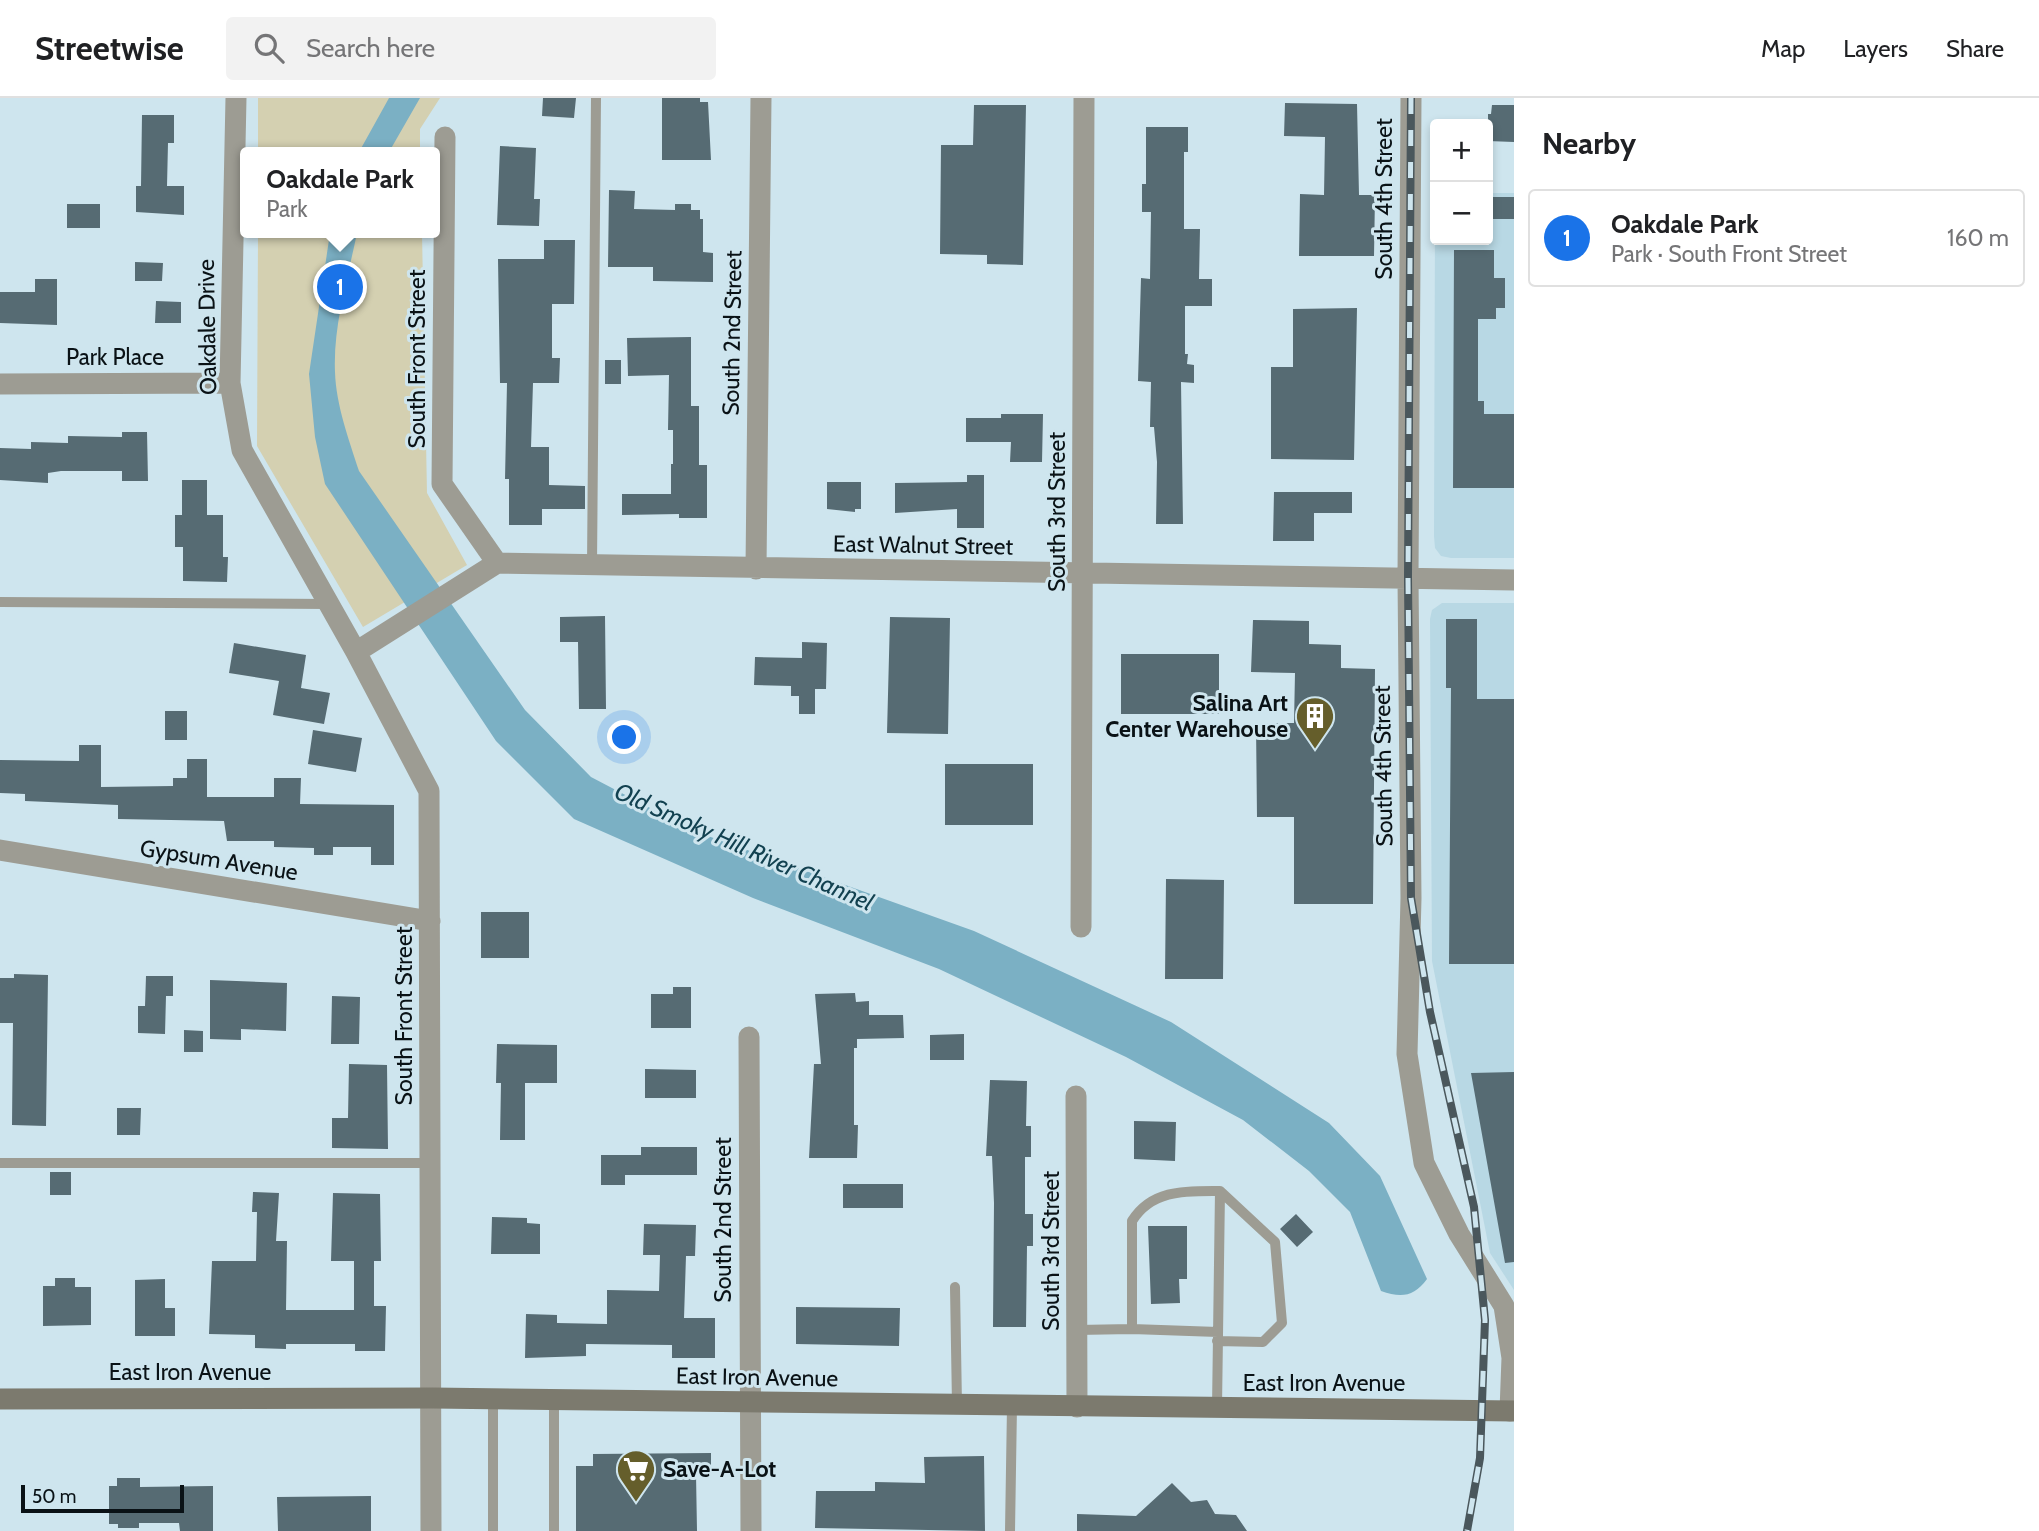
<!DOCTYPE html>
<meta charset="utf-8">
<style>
body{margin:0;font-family:Cabin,sans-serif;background:#f2f2f2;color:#202124}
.controls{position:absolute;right:21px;top:21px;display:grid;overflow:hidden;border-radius:7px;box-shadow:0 4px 10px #0003}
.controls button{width:63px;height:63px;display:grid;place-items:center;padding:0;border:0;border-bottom:2px solid #e0e0e0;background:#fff;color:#202124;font:35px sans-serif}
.scale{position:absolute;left:21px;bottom:18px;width:163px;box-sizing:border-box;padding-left:7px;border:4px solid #0a1216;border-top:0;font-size:19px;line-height:24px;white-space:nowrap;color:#0a1216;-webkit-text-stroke:5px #cee5ee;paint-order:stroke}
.you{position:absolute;left:625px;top:640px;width:24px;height:24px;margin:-18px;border:5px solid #fff;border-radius:50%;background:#1a73e8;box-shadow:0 0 0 10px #1a73e833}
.badge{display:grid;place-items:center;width:46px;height:46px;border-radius:50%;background:#1a73e8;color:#fff;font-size:23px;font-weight:700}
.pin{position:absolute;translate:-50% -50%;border:4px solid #fff;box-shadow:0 2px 7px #0006}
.popup{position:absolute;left:240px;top:49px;width:200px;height:91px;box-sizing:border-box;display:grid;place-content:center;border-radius:7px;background:#fff;filter:drop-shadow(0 2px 5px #0005);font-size:23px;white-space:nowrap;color:#757577}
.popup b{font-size:26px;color:#202124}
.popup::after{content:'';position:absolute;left:50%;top:100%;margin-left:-14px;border:14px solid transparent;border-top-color:#fff}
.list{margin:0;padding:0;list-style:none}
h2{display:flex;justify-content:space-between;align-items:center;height:91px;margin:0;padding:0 28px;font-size:30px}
h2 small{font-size:23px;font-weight:400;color:#757577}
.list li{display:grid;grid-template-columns:46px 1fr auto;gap:21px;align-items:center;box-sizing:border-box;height:98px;margin:0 14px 14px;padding:0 14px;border:2px solid #e0e0e0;border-radius:7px}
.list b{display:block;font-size:26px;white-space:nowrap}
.list p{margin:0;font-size:23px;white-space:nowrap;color:#757577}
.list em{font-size:23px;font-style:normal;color:#757577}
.icon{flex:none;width:38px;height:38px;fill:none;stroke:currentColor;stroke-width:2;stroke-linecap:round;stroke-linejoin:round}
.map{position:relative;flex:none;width:1514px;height:1433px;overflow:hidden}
header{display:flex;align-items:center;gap:42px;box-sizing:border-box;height:98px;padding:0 35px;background:#fff;border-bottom:2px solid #e0e0e0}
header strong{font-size:33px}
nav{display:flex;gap:38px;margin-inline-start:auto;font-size:24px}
.search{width:490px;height:63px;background:#f2f2f2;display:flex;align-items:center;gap:18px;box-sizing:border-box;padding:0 24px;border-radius:7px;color:#757577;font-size:26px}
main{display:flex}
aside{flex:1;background:#fff}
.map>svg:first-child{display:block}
</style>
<header>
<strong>Streetwise</strong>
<div class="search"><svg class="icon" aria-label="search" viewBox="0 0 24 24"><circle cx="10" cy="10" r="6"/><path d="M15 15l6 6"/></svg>Search here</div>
<nav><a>Map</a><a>Layers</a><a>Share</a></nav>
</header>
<main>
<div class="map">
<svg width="1514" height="1433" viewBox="0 0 1514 1433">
<rect width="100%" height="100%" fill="#cee5ee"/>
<path fill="#b8d8e4" d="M1488,95H1514V460H1451L1441,458L1435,450L1434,438L1435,118V142H1488Z
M1442,505H1514V1192L1490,1155L1432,863L1430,521L1432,512Z"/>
<path fill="#d4d0b1" d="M258,0H440L420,31V54H258Z
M258,135H422L427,395L467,467L363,529L257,348Z"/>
<path fill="#7bb0c4" d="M389,0H420L389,54H359Z
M330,135H357C348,179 333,228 335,274C336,307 349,342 359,373L525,612L591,679L694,733L974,833L1171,924L1329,1025L1380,1078L1427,1181C1414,1199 1401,1200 1381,1193L1350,1114L1309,1073L1243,1022L1126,959L939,871L753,800L574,721L496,643L325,386L315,339L309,276Z"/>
<path fill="#566b73" d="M543,0H576L574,20L542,18Z
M662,0H700V4H708L711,62H662Z
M1285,5L1357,6L1359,97H1375L1374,158H1299L1300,96L1324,97L1325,39L1284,38Z
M974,7H1026L1023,167L987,166V157L940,156L941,47H973Z
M1492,7H1514V44L1488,43V16H1491Z
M142,17H174V45H168L167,88H184V117L136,114V88H141Z
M1146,29H1188V54H1184V131H1200L1199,181H1212V208H1185V256H1188L1187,266L1194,267V285L1181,284L1183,426H1156L1157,364L1154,329H1150L1151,284L1138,283L1141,180L1150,181L1151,114H1142V86H1146Z
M500,48L536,50L534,101H540L539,128L497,127Z
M609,92L635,93L634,111L675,112V106H691V112H700V121H703V154L713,155V184L653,183V169H608Z
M1488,99H1514V121H1488Z
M67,106H100V130H67Z
M544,142H575L574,206H552V260H560L559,285H533L531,349H549V387L585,388V411H542V427H509V381H505L507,285H500L498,161H544Z
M1454,152H1494V180H1505V210H1496V221H1478V303H1484V316H1514V390H1453Z
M135,164L163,165L162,183H135Z
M35,181H57V227L0,225V194H35Z
M156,203L181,204V225H155Z
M1357,210L1354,362L1271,361V269H1293V211Z
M691,239V308H699V367H707V420H679V416L622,417V396H671V366H673V332H668L669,277L628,278L627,240Z
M605,262H621V286H605Z
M1001,316H1043L1042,364H1010L1011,344H966V320H1001Z
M122,334H147L148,383H122V373H61L48,375V385L0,382V350L31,351V344L68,345V338L122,339Z
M967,377H984V430H957V411L895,415V385L967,384Z
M182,382H207V417H223V459H228L227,484L183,483V449H175V417H182Z
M827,384H861V411H855V414L827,411Z
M1274,394H1352V415H1314V443H1273Z
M605,518L606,611H579L578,544H560V519Z
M890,519L950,520L948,636L887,635Z
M1446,521H1477V601H1514V866H1449L1451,590H1446Z
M1253,522L1309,523V546L1341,547V570L1375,571L1373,806H1294V719H1257L1256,625H1294L1295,575L1251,574Z
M802,544L827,545L826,591H815V616H799V598H791V588L754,587L755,559L802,560Z
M234,545L306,557L301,590L330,595L324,626L273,617L279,583L229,575Z
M1121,556H1219V616H1121Z
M165,613H187V642H165Z
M313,632L362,640L356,674L308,666Z
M79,647H101V689L173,688V680H187V661H207V699H274V680H301L300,706L394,707V767H371V749H333V757H314V750L274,749V743H227L224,723L118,721V707L25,703V696L0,695V662L79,663Z
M945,666H1033V727H945Z
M1166,781L1224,782L1223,881H1165Z
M481,814H529V860H481Z
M14,876L48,877L46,1028L12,1027L13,925H0V880H14Z
M146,878H173V898H166L165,936L138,935V908H145Z
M210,882L287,885L286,933L241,931V942L210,941Z
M673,889H691V930H651V896H673Z
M855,895L856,904L869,903V917H903L904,940L857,941V950H854V1027H858L857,1060H809L814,966H821L815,896Z
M332,898L360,899L359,946H331Z
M184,932L203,933V954H184Z
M964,936V962H930V937Z
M497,946L557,947V985H525V1042H500L501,985H496Z
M349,966L387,967L388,1051L332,1050V1020H348Z
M645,971L696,972V1000H645Z
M1514,974V1164L1505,1165L1471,975Z
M990,982L1027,983L1026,1028H1031V1059H1025V1116H1033V1148H1027L1026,1229H993L994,1105L992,1058H986Z
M117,1010H141L140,1037H117Z
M1134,1023L1176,1024L1175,1063L1134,1061Z
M641,1049H697V1077H625V1087H601V1057H641Z
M50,1074H71V1097H50Z
M843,1086H903V1110H843Z
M253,1094L279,1095L276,1143H287L286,1212H354V1163H331L333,1095L380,1096L381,1163H374V1208H386L385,1253H355V1246H286V1251L255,1250V1237L209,1236L212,1163H256L257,1114H252Z
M1296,1116L1313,1134L1297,1149L1280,1131Z
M492,1119L527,1120V1125L540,1126V1156H491Z
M644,1126L696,1127L695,1158H686L684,1220H715V1260H672V1247L586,1246V1258L525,1260L526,1216L557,1217V1225L607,1226V1192L659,1193L660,1157H643Z
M1148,1128H1187V1181H1179L1180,1205L1151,1206Z
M55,1180H75V1189H91V1227L43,1228V1188H55Z
M165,1181V1210H175V1238H135V1182Z
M796,1209L900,1210L899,1248L796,1246Z
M711,1355V1376H696L697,1433H576V1368H593V1356Z
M984,1358L985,1433L815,1430L816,1393H875V1384L925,1385L924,1359Z
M117,1380H140V1389L213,1388V1433H180L179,1425H139V1430H118V1426H109V1388H117Z
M1172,1385L1191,1404L1207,1402L1215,1416L1236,1417L1247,1433H1077V1416L1136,1418Z
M371,1398V1433H278L277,1399Z"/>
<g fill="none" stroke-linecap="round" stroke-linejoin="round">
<path stroke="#9d9c93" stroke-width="10" d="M592,467L596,0
M0,504L329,506
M0,1065H431
M955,1189L957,1307
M1077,1232L1132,1231
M1217,1243L1263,1244L1282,1225L1275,1144L1220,1093
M554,1302V1433
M1217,1310L1220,1093C1186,1093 1152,1091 1132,1123V1231L1218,1234
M493,1433V1301
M1010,1433L1012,1308"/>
<path stroke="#9d9c93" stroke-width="21" d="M236,0L230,285L242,352L356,554L429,693L431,1433
M1411,0L1408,480L1411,800L1407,956L1424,1065L1459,1136L1504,1208L1512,1260L1510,1313
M445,39L442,386L497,465
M0,286L230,285
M756,471L761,0
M356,554L497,465L1514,482
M0,752L430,823
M1081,829L1084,0
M749,939L751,1433
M1076,998L1077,1309"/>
<path stroke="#7c7a6e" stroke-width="21" d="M0,1301L433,1300L1514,1313"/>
<g stroke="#4a575c" stroke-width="8">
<path id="rail" d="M1411,0L1408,480L1411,800L1430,914L1474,1109L1485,1222L1480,1360L1467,1433"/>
</g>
<use href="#rail" stroke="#cee5ee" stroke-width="5" stroke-dasharray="16" stroke-linecap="butt"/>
</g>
<defs>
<g id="building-pin" transform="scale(2.0125)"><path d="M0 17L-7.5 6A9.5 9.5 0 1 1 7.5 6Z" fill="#655e2b" stroke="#cee5ee"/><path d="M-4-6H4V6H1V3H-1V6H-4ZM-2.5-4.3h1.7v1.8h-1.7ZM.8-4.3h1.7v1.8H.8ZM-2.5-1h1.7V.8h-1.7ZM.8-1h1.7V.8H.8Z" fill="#fff"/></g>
<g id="supermarket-pin" transform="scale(2.0125)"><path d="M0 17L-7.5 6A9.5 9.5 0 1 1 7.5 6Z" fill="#655e2b" stroke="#cee5ee"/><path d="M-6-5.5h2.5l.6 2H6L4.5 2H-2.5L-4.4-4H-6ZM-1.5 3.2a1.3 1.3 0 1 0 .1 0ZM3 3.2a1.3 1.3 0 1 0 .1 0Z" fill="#fff"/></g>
</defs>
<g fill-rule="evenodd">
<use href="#building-pin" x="1315" y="618"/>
<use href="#supermarket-pin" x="636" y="1371"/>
</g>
<g text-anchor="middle" stroke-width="6" stroke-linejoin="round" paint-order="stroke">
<g font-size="23" fill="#0a1216" stroke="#cee5ee">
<text transform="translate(1384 101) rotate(-90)" y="8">South 4th Street</text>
<text transform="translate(207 229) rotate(-91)" y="8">Oakdale Drive</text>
<text transform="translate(732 235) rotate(-89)" y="8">South 2nd Street</text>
<text x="115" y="267">Park Place</text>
<text transform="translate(417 261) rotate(-90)" y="8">South Front Street</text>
<text transform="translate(1057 414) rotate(-90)" y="8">South 3rd Street</text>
<text transform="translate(923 447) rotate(1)" y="8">East Walnut Street</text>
<text transform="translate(1383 668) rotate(-91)" y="8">South 4th Street</text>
<text transform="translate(219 762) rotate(9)" y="8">Gypsum Avenue</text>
<text transform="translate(404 918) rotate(-90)" y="8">South Front Street</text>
<text transform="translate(723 1122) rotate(-90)" y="8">South 2nd Street</text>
<text transform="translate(1051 1153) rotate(-90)" y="8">South 3rd Street</text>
<text x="190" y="1282">East Iron Avenue</text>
<text transform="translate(757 1279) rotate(1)" y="8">East Iron Avenue</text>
<text x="1324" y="1293">East Iron Avenue</text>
</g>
<g font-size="23" font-weight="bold" fill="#0a1216" stroke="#cee5ee" text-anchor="end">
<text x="1288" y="613">Salina Art<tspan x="1288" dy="26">Center Warehouse</tspan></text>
<text x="663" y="1379" text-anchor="start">Save-A-Lot</text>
</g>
<g font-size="24" font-style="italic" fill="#124150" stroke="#cee5ee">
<text transform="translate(744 749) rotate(24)" y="8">Old Smoky Hill River Channel</text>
</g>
</g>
</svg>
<div class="controls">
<button>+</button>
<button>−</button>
</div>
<div class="scale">50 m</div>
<div class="you"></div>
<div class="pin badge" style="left:340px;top:189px">1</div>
<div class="popup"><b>Oakdale Park</b>Park</div>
</div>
<aside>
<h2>Nearby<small></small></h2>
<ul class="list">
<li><span class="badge">1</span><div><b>Oakdale Park</b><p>Park · South Front Street</p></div><em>160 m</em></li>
</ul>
</aside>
</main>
